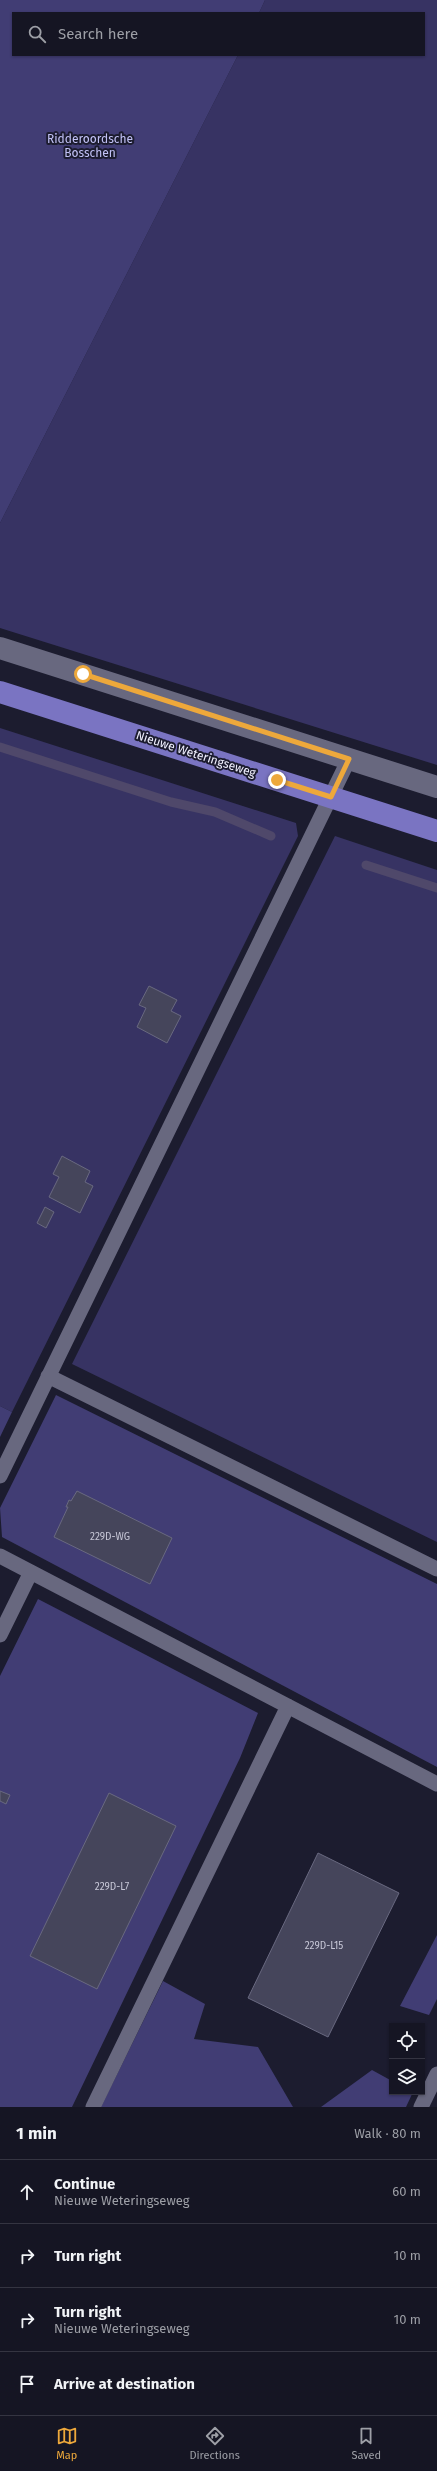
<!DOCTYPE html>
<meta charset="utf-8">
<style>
body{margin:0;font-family:"Fira Sans",sans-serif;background:#1e1e2b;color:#f1f3f6}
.controls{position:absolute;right:12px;bottom:12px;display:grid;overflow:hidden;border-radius:0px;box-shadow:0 1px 3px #0004}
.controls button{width:36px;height:36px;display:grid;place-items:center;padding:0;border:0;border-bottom:1px solid #343441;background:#151523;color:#f1f3f6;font:20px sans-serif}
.stop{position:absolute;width:12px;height:12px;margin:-9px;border:3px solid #eda83b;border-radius:50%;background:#fff}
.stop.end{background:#eda83b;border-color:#fff;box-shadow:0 1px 4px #0008}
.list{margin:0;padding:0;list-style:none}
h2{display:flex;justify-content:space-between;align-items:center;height:52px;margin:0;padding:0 16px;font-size:17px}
h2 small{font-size:13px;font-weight:400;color:#9d9fa6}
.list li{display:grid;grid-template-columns:26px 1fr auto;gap:12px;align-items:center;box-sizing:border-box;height:64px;padding:0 16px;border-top:1px solid #343441}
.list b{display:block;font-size:15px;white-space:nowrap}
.list p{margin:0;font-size:13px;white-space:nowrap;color:#9d9fa6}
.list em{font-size:13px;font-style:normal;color:#9d9fa6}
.icon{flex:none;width:22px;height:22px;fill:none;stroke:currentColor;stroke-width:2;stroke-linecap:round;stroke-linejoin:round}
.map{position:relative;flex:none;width:437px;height:2107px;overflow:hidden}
.search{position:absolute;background:#151523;box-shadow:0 1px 3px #0004;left:12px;right:12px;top:12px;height:44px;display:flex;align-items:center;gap:10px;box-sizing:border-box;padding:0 14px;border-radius:0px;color:#9d9fa6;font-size:15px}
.sheet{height:308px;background:#151523}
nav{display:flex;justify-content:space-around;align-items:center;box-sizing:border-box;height:56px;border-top:1px solid #343441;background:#151523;font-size:11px;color:#9d9fa6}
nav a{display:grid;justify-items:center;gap:2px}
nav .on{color:#eda83b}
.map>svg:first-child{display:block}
</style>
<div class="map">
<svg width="437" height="2107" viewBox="0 0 437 2107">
<rect width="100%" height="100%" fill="#1c1c2f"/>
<path fill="#373363" d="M265,0H437V765L0,628V523L238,55H424V13H259Z
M0,728L296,823L298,836L12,1412L0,1406Z
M335,836L437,870V1542L72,1364Z"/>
<path fill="#413d74" d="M0,0H265L259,13H13V55H238L0,523Z
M56,1395L437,1584V1767L2,1537L0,1508Z
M0,1406L12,1412L0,1437Z
M38,1599L258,1713L240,1758L72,2107H0V1676Z
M437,1935V1999L429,2015L400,2006Z
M163,1981L205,2004L194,2039L258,2047L293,2107H101Z
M372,2070L392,2081V2092H413L406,2107H321Z"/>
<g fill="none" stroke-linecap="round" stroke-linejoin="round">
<path stroke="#4f486a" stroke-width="9" d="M0,747L171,802L215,812L271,836
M366,865L437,888"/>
</g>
<path fill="#45455b" stroke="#696980" d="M149,986L177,1000L171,1011L181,1016L167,1043L137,1027L146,1008L139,1005Z
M62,1156L90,1171L85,1182L93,1186L80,1213L49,1197L59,1177L53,1174Z
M45,1207L54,1212L46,1228L37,1223Z
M77,1491L172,1538L150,1584L54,1537L68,1507H66L69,1500L71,1501Z
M0,1791L10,1795L6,1804L0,1801Z
M109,1793L176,1826L97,1989L30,1956Z
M318,1853L399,1893L328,2037L248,1998Z"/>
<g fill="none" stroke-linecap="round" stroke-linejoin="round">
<path stroke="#68687f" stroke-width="15" d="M48,1376L437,1569
M0,1476L349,759
M0,1556L437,1784
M0,1635L31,1572
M93,2107L288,1706
M421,2107L437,2074"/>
<path stroke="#68687f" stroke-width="22" d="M0,648L437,787"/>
<path stroke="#7a74c2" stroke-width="22" d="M0,692L437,831"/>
</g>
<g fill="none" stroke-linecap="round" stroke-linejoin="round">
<path stroke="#eda83b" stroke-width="5" d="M83,674L349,759L331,797L277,780"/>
</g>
<g text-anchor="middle" stroke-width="4" stroke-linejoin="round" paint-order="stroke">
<g font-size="10" fill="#c6c6d6">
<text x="110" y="1540">229D-WG</text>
<text x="112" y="1890">229D-L7</text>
<text x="324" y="1949">229D-L15</text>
</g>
<g font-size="12" fill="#c2c2f6" stroke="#1c1c2f">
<text x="90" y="143">Ridderoordsche<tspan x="90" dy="14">Bosschen</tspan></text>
</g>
<g font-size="12" fill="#f1f1ff" stroke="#1c1c2f">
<text transform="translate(196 754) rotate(18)" y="4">Nieuwe Weteringseweg</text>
</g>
</g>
</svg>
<div class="controls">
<button><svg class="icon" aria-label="locate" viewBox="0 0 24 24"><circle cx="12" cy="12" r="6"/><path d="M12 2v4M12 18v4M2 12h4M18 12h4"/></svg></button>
<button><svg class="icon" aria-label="layers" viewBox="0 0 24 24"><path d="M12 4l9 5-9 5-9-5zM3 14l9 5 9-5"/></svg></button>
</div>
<div class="stop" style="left:83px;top:674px"></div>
<div class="stop end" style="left:277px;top:780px"></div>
<div class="search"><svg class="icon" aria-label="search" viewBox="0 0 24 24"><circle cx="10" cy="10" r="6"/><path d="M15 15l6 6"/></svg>Search here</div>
</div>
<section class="sheet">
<h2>1 min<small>Walk · 80 m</small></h2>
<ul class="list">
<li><svg class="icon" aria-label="ahead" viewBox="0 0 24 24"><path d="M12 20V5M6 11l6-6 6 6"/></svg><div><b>Continue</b><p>Nieuwe Weteringseweg</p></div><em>60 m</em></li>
<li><svg class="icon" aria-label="right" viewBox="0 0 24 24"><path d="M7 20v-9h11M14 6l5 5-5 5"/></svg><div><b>Turn right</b></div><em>10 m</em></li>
<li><svg class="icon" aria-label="right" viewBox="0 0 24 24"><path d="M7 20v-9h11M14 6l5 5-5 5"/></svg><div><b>Turn right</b><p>Nieuwe Weteringseweg</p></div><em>10 m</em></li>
<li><svg class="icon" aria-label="arrive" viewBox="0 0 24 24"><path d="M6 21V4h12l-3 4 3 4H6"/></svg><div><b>Arrive at destination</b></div></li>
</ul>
</section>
<nav>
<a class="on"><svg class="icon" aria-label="map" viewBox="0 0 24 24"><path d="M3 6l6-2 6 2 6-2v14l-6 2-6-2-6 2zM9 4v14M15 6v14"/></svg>Map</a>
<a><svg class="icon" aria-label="directions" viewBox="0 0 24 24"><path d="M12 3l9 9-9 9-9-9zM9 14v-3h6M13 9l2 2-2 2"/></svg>Directions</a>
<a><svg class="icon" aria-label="saved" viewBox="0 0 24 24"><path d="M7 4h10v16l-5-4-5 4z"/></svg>Saved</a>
</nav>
